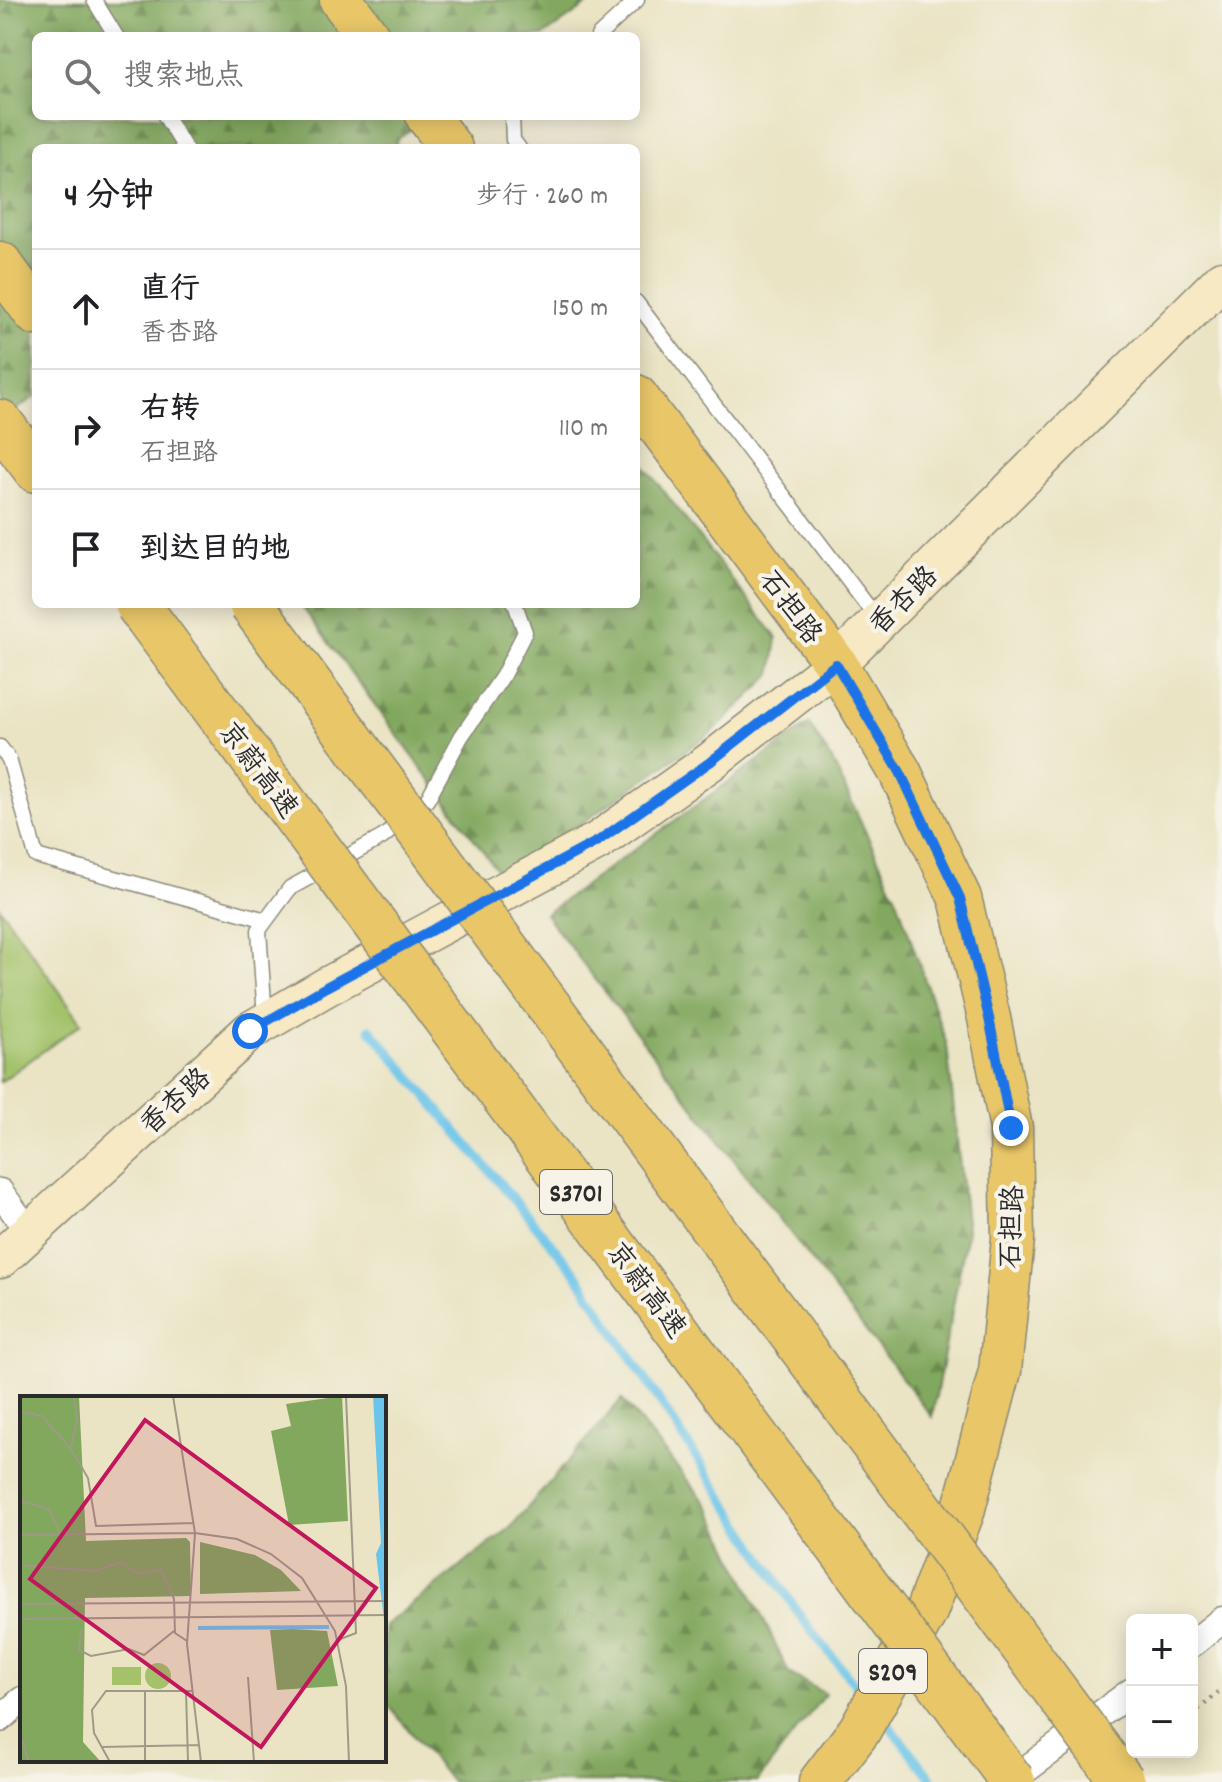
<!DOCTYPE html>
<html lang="zh">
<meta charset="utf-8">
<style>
body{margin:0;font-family:Dekko,"LXGW WenKai TC",sans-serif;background:#f2f2f2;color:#202124}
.controls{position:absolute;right:24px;bottom:24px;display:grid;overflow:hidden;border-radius:12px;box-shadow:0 4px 20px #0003}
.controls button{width:72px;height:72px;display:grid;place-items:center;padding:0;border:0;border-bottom:2px solid #e0e0e0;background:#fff;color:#202124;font:40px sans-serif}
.stop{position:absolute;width:24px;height:24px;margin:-18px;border:6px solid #1a73e8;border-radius:50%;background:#fff}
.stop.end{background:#1a73e8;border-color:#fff;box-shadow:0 2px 8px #0008}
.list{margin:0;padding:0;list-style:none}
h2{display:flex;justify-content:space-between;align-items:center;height:104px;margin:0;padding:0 32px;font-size:34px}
h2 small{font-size:26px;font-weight:400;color:#757577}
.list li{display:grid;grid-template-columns:52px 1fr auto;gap:24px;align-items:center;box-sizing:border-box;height:120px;padding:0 32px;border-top:2px solid #e0e0e0}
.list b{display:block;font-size:30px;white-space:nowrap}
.list p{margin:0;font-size:26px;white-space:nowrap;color:#757577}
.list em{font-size:26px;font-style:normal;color:#757577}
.icon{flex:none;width:44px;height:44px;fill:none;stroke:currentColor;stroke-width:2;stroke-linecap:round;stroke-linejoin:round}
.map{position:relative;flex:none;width:1222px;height:1782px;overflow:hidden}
.search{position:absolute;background:#fff;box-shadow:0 4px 20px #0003;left:32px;top:32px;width:608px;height:88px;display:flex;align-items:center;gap:20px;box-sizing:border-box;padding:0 28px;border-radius:12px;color:#757577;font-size:30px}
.panel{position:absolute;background:#fff;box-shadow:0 4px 20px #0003;left:32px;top:144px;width:608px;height:464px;border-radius:12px}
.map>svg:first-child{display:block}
</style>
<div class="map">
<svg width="1222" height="1782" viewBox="0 0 1222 1782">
<defs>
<pattern id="forest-firs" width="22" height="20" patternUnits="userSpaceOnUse" patternTransform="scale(2)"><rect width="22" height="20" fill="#82a85e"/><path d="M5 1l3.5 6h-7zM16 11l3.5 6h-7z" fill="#6b894e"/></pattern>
</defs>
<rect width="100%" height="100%" fill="#f7f3e8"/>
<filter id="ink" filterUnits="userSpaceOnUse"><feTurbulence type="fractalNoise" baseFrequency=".0125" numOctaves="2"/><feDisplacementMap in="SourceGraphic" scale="16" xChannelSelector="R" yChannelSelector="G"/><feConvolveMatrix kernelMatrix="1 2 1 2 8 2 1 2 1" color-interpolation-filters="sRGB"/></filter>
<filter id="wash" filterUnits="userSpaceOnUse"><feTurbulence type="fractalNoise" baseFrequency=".006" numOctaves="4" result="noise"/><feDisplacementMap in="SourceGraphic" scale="32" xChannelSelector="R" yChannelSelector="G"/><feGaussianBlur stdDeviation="1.8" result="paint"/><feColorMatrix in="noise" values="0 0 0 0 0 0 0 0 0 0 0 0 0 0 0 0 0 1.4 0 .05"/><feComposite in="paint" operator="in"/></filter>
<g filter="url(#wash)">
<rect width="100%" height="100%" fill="#eae4c5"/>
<path fill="#a3c26a" stroke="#67764a" stroke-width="2" d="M0,908L82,1023L0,1082Z"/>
<path fill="url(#forest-firs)" stroke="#566a44" stroke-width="2" d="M0,0H594L543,36H36V116H430L395,141L400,148H36V396L0,421Z
M636,455L777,638L772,674L714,731L503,878L300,604H636Z
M809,724L832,760L897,899L947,1045L967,1232L932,1417L545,914Z
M622,1399L710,1508L789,1673L825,1694L757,1782H451L384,1700V1626L510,1528Z"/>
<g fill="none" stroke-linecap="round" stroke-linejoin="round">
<path stroke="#6bc4e9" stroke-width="9" d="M370,1029L575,1272L803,1620L865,1697
M880,1714L934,1782"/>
</g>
</g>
<g filter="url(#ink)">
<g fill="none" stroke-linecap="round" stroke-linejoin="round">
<g stroke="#8a8878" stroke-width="17">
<path id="lane" d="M94,0L116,36
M598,36L637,0
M165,116L185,148
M512,116L513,140L519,148
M636,302L879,621
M0,747L9,759L36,856L266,920
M265,1018L259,930L290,888L383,837L427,800L461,737L502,677L525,632L515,604"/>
</g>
<g stroke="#8a8878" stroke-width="29">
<path id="street" d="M0,1192L29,1232
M1192,1644L1222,1620
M0,1719L22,1700
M1009,1782L1132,1691"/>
</g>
<g stroke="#8a8878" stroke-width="41">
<path id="secondary" d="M0,1259L250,1031L326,987L598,841L710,762L836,664L1222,280"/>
</g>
<g stroke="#8a8878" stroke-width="45">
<path id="primary" d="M341,0L368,36
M427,116L451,148
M636,396L836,664L900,772L960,898L989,1018L1011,1128L1013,1239L1000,1371L963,1512L926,1612L859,1731L820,1782"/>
</g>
<g stroke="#8a8878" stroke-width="47">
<path id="highway" d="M0,264L36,313
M0,422L36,470"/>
</g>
<path stroke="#8a8878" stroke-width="5" stroke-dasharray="2 6" stroke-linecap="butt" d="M1192,1714L1222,1690"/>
<use href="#lane" stroke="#fff" stroke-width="14"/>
<use href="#street" stroke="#fff" stroke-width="26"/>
<use href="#secondary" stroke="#f6e9c3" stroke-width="38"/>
<use href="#primary" stroke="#e9c769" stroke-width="42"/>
<use href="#highway" stroke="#e9c769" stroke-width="44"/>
<g stroke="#8a8878" stroke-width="47" stroke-linecap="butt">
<path id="highway-bridge" d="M137,604L1013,1782
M251,604L1123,1782"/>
</g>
<use href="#highway-bridge" stroke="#e9c769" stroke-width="44"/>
</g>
</g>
<g fill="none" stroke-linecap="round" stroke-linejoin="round" filter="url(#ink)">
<path stroke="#1a73e8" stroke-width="10" d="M250,1031L326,987L598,841L710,762L836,664L900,772L960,898L989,1018L1011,1128"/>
</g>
<g text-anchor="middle" stroke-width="8" stroke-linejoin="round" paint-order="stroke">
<g fill="#f7f3e8" stroke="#686764" stroke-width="2">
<rect x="540" y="1170" width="72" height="44" rx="6"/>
<rect x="859" y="1649" width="68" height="44" rx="6"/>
</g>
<g font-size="26" font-weight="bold" fill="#2b2b2b">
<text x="576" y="1201">S3701</text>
<text x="893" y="1680">S209</text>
</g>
<g font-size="28" fill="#2b2b2b" stroke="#f7f3e8">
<text transform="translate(902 599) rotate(-45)" y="10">香杏路</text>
<text transform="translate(792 606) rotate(53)" y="10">石担路</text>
<text transform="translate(260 769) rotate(53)" y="10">京蔚高速</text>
<text transform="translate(174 1100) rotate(-42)" y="10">香杏路</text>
<text transform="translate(1010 1227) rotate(-88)" y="10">石担路</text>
<text transform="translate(648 1289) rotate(53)" y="10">京蔚高速</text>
</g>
</g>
<g transform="translate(20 1396)">
<rect width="366" height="366" fill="#eae4c5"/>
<path d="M125 280a13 13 0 1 1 26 0a13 13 0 1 1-26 0ZM92,271H121V289H92Z" fill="#a3c26a"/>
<path d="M0,0H59L66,145L166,142L170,146L171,200L65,202L63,346L81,366H0ZM322,0L328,125L269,129L251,35L271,30L266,8ZM180,146L235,159L261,174L281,195L180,198ZM272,233L307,235L318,290L257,294L250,234Z" fill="#82a85e"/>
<path d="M353,0H366V240L356,158L361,147Z" fill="#6bc4e9"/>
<path fill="none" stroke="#6bc4e9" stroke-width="4" d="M178,232L309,231"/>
<path fill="none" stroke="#9e9a87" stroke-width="2" d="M153,0L175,137L167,248L181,366M0,15L22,20L51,53L68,82L76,130L173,127M51,52L57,25L54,0M0,105L29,113L41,139M0,139L175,137L217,143L251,158L282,182L315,235L326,290L329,366M0,169L75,175L100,166L117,177L141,174L154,203L155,237L167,245M0,208L366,205M0,223L366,219M61,234L59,254L71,260L109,253L124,259L154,235M318,244L336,237L326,0M228,281L234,366M125,295V366M166,295L168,366M0,338L9,366M82,351L179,349M90,366L74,337L72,314L86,295H172"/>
<path fill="#c2185b" fill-opacity="0.15" stroke="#c2185b" stroke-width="4" d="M125,24L356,192L241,351L10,183Z"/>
<rect width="366" height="366" fill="none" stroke="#2b2b2b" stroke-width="4"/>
</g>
</svg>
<div class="controls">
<button>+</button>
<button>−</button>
</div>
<div class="stop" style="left:250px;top:1031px"></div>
<div class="stop end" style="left:1011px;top:1128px"></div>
<div class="search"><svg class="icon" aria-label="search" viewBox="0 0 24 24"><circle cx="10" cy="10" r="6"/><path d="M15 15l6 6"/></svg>搜索地点</div>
<section class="panel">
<h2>4 分钟<small>步行 · 260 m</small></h2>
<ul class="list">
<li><svg class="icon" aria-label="ahead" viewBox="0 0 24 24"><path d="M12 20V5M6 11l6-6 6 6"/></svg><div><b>直行</b><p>香杏路</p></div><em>150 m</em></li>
<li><svg class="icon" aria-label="right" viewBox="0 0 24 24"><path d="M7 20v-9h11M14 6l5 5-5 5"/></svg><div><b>右转</b><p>石担路</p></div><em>110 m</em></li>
<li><svg class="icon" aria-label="arrive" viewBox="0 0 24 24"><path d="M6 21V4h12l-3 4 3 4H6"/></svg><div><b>到达目的地</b></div></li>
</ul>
</section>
</div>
